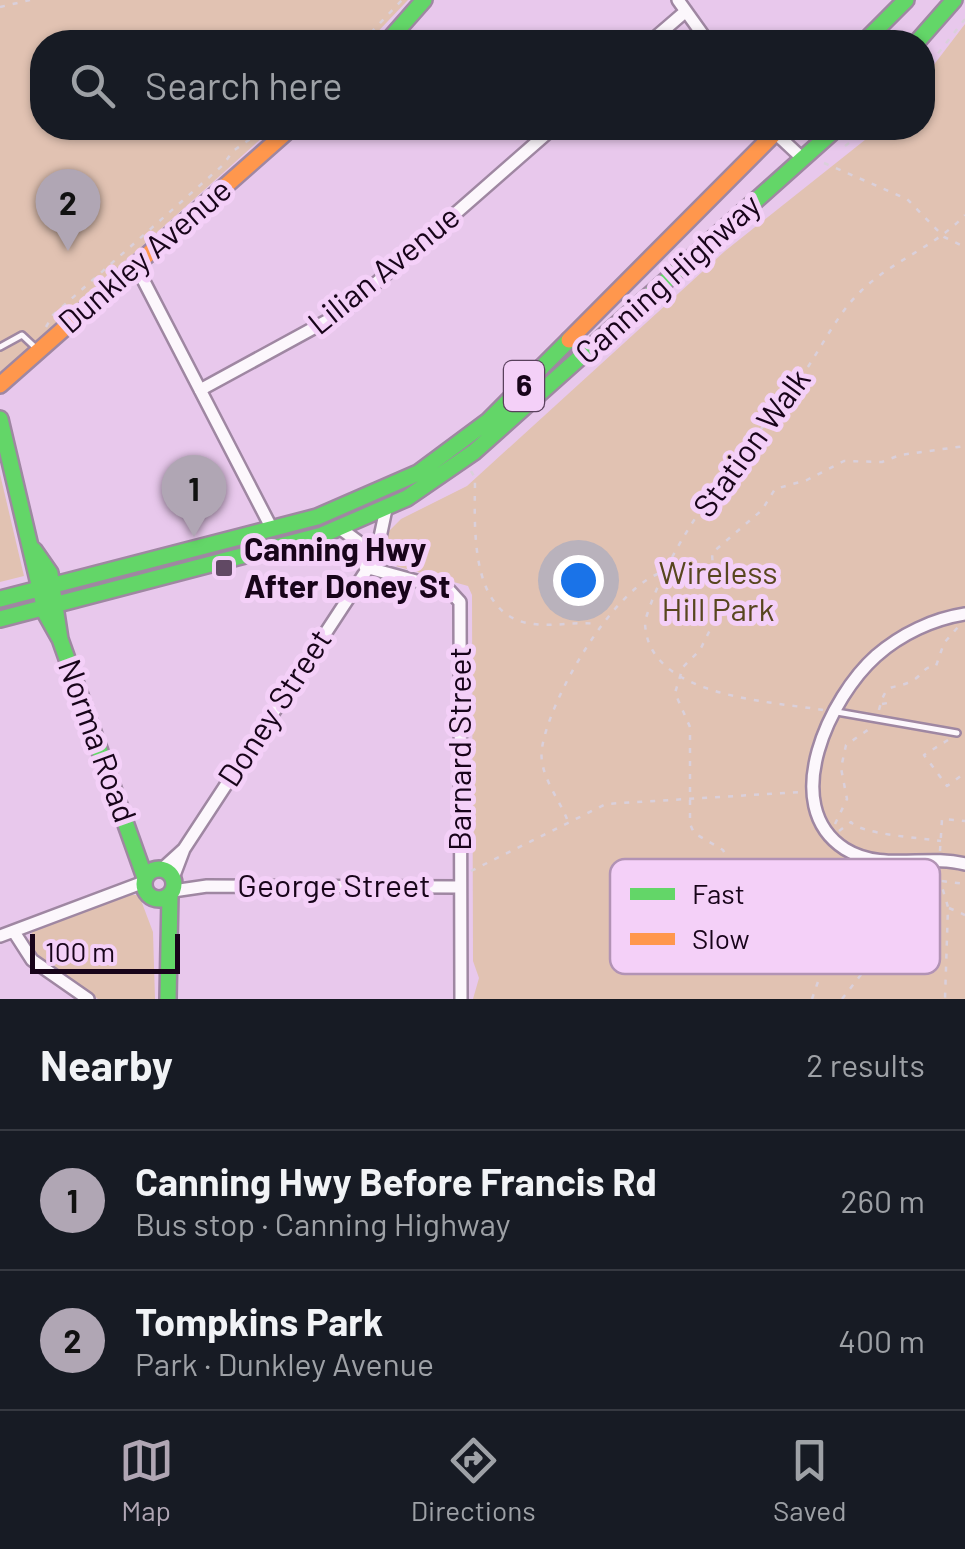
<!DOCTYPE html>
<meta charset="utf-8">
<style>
body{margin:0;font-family:Barlow,sans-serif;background:#20242c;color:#f1f3f6}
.scale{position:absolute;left:30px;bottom:25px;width:150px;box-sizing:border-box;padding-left:10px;border:5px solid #18041a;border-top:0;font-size:28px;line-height:35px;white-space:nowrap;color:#18041a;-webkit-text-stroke:8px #f4d0f8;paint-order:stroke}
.you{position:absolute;left:578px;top:580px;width:35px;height:35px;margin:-25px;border:8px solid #fff;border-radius:50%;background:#1a73e8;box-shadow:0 0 0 15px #1a73e833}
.badge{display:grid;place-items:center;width:65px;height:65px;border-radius:50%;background:#b0a6b4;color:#111;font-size:32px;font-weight:700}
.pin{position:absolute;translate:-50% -82px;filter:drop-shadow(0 2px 5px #0008)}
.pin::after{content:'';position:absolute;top:52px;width:35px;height:30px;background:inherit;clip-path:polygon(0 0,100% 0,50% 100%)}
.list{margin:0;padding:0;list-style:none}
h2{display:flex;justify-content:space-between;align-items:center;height:130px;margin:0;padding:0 40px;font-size:42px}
h2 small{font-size:32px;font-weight:400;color:#9ea1a6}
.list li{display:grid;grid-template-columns:65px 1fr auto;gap:30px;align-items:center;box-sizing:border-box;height:140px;padding:0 40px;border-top:2px solid #363941}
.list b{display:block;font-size:38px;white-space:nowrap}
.list p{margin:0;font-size:32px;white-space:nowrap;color:#9ea1a6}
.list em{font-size:32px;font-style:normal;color:#9ea1a6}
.icon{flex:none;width:55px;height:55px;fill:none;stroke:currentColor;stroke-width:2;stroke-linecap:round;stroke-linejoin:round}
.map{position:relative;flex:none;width:965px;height:999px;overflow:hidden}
.search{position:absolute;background:#171b24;box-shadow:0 2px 8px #0004;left:30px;right:30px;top:30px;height:110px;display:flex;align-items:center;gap:25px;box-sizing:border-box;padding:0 35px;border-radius:40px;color:#9ea1a6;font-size:38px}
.sheet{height:410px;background:#171b24}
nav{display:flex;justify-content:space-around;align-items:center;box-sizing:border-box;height:140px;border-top:2px solid #363941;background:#171b24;font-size:28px;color:#9ea1a6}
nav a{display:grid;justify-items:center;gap:5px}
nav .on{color:#b0a6b4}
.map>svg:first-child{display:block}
</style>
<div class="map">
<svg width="965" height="999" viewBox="0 0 965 999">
<rect width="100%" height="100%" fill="#e8c8ec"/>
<path fill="#e1c2b2" d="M0,0H408L368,42H42V128H273L0,374Z
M965,24V999H473L479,978L473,961L472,595L468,586L392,565L385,558L387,533L401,519L467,486L725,251L880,128H922L923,79Z
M0,474L24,576L0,582Z
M126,895H139L153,932L155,999H98L41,961L27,946L33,930Z"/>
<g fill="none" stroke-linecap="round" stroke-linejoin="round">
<g stroke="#9f87a2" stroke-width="10">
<path id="lane" d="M0,347L22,335L38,350
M837,712L957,733"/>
</g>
<g stroke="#9f87a2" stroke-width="16">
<path id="street" d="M678,0L708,42
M650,42L686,11
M772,130L802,158
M135,264L272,529
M200,390L343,312L553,128
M341,529L364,546L365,567
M365,567L449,590L460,602L461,999
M965,614C933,619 901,634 876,656C831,696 777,805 845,849C882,872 925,854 965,864
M162,869L184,849
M173,878L184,849L376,556L386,509
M173,891L207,886L460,887
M14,932L32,960L88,999
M0,936L144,882"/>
</g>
<g stroke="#9f87a2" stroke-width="20">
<path id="fast" d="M387,42L424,0
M864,42L906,0
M917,42L954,0
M0,419L46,614L60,639
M34,550L50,573L60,639L145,878
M0,599L317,517L418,473L488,421L569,340
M0,619L322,535L407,498L474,452L837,128
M144 884a15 15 0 1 1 30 0a15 15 0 1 1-30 0Z
M168,999L170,894"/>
</g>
<g stroke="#9f87a2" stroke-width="20">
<path id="slow" d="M569,340L780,128
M0,385L291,128"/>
</g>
<path stroke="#dad0db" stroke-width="2.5" stroke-dasharray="5 8" stroke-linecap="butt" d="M0,7L30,0
M362,42L402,0
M922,74L965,19
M845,146L870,128
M824,163L907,199L944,237L965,247
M46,327L53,315L223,165L233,151L266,128
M471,471L475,478C475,523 468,611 527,623C551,628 573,621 598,624
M882,704L893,702
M823,710C769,701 645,697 645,621C673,531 740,458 796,384C819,354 834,317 861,291C893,260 935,247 965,215
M879,710C887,677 893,693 915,679C925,672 923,667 936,666L944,643L958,627
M948,740L924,755L947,786L965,773
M567,819C558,797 538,773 542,748C550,697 615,584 666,571
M835,824L847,799L841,768L846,745L872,727
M839,831L851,822C860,834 920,838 941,841
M940,851L942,819L965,821
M939,869V876L907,917C867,915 773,923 743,893C732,883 730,863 723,850L694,833L690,824V727L675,693L683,667L700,650L716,618L712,553L762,510L775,489L807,480L844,461L882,462L900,455L965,446
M471,871L606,804L800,792
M939,877L948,907L945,999
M942,881L965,884
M949,908L965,915
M812,999L821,973L813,917
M842,999L874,958L903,932L907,919"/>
<use href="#lane" stroke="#fcf7fc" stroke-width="5"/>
<use href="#street" stroke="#fcf7fc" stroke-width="11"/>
<use href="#fast" stroke="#63d668" stroke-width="15"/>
<use href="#slow" stroke="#ff974d" stroke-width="15"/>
</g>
<rect fill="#614964" stroke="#f4d0f8" stroke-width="4" x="214" y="558" width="20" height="20" rx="5"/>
<g text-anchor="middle" stroke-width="10" stroke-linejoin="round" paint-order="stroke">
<rect fill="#f4d0f8" stroke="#5a415d" stroke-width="2.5" x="504" y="361" width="40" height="50" rx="8"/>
<g font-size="30" font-weight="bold" fill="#18041a">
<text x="524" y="396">6</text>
</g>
<g font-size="32" fill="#18041a" stroke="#f4d0f8">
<text transform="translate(145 256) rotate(-41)" y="11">Dunkley Avenue</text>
<text transform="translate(384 270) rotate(-39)" y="11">Lilian Avenue</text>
<text transform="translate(668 279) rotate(-42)" y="11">Canning Highway</text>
<text transform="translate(752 443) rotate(-54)" y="11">Station Walk</text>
<text transform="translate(275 708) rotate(-57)" y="11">Doney Street</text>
<text transform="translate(97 741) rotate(70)" y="11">Norma Road</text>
<text transform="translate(460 749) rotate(-90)" y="11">Barnard Street</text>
<text x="334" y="897">George Street</text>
</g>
<g font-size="32" font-weight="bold" fill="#18041a" stroke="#f4d0f8" text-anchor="start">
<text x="244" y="561">Canning Hwy<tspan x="244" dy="37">After Doney St</tspan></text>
</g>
<g font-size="32" fill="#58461f" stroke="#f4d0f8">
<text x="718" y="584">Wireless<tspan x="718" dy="37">Hill Park</tspan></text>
</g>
</g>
<rect x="610" y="859" width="330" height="115" rx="15" fill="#f4d0f8" stroke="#b293b5" stroke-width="2.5"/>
<rect x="630" y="888" width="45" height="12" fill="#63d668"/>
<rect x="630" y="933" width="45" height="12" fill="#ff974d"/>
<g font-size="28" fill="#18041a">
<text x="692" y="904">Fast</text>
<text x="692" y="949">Slow</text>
</g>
</svg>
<div class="scale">100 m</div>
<div class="you"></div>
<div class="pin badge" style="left:194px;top:537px">1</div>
<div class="pin badge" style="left:68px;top:251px">2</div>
<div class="search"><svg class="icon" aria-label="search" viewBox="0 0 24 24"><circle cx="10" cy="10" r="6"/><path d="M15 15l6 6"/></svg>Search here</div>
</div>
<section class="sheet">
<h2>Nearby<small>2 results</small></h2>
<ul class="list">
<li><span class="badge">1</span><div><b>Canning Hwy Before Francis Rd</b><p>Bus stop · Canning Highway</p></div><em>260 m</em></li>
<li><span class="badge">2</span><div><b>Tompkins Park</b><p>Park · Dunkley Avenue</p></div><em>400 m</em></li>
</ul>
</section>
<nav>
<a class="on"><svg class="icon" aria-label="map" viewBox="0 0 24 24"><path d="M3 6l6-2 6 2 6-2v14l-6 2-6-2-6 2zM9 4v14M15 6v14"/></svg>Map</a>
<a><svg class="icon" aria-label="directions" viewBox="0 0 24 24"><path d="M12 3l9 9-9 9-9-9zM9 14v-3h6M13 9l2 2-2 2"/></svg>Directions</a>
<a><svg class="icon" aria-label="saved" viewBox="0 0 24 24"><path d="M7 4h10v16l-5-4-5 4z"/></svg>Saved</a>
</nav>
